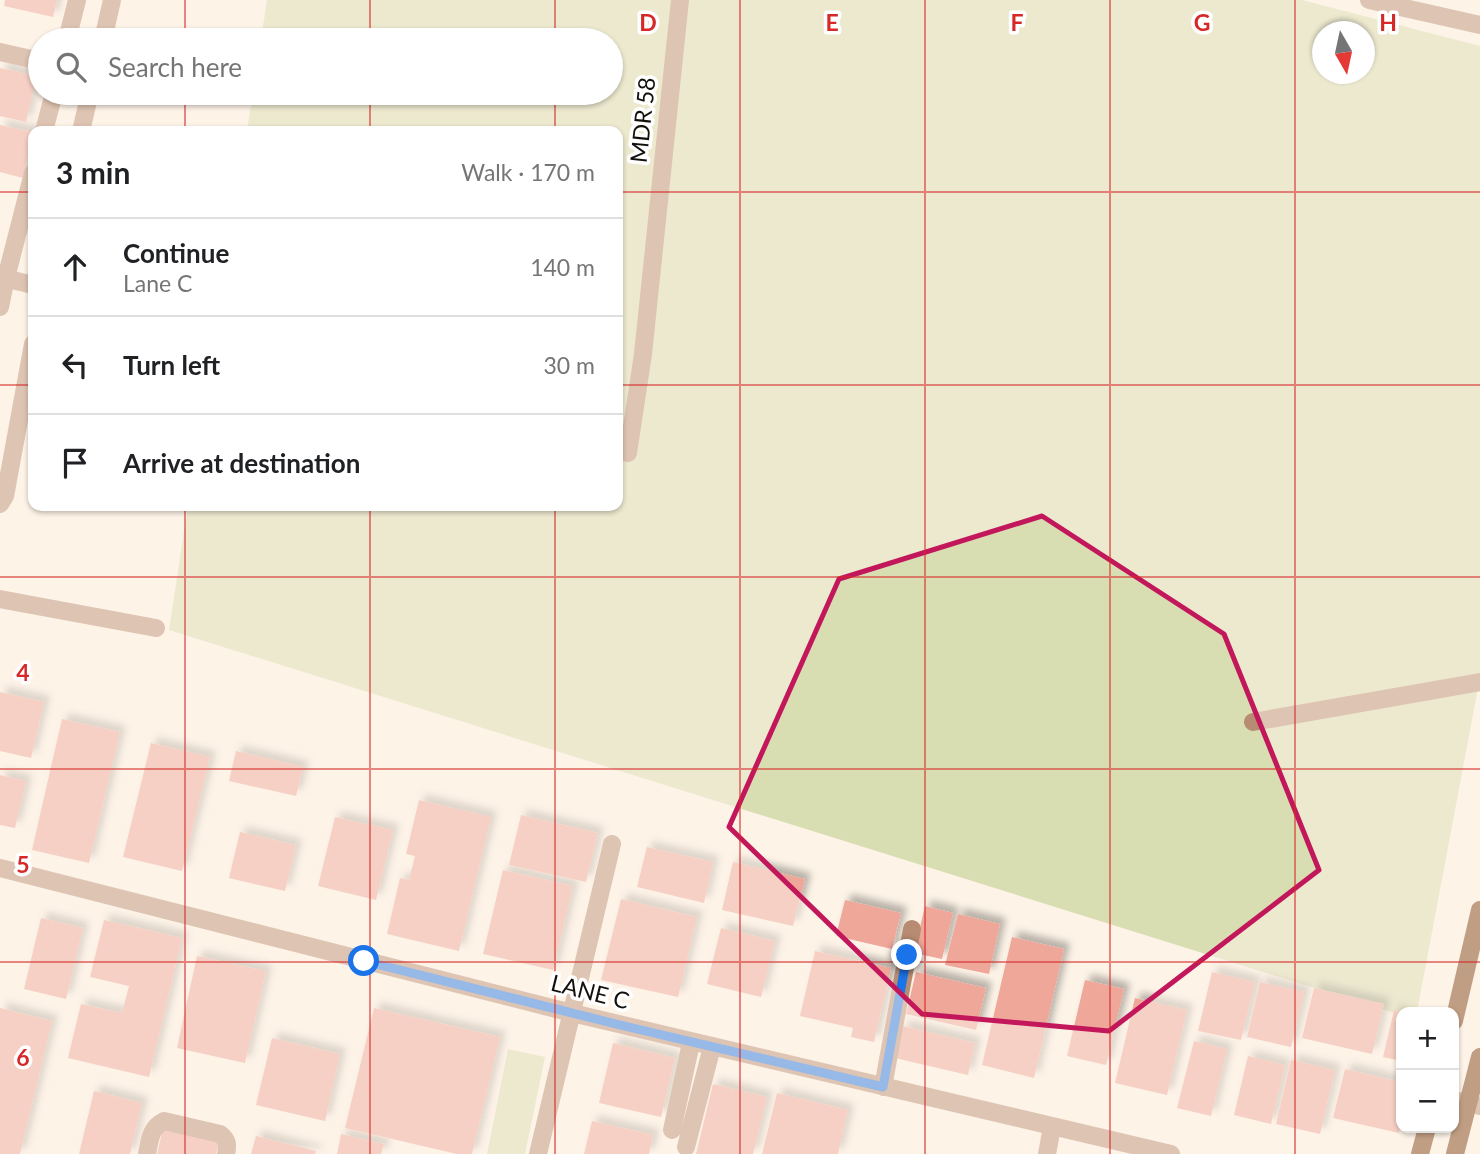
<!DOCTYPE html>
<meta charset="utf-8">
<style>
body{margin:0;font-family:Lato,sans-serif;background:#f2f2f2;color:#202124}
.controls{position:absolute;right:21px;bottom:21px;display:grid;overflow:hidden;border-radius:14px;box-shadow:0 2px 5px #0004}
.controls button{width:63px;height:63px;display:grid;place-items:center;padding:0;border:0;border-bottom:2px solid #e0e0e0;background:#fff;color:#202124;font:35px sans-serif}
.compass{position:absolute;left:1312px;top:21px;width:63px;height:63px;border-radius:50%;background:#fff;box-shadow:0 2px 5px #0004;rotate:171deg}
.stop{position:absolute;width:21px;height:21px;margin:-16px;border:5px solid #1a73e8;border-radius:50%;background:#fff}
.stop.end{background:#1a73e8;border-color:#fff;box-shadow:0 2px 7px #0008}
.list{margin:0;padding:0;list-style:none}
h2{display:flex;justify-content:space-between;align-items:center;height:91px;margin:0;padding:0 28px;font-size:30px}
h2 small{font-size:23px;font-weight:400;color:#757577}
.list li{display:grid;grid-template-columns:46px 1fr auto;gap:21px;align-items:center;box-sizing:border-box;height:98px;padding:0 28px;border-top:2px solid #e0e0e0}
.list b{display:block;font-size:26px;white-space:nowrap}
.list p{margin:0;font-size:23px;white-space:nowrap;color:#757577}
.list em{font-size:23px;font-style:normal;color:#757577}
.icon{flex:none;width:38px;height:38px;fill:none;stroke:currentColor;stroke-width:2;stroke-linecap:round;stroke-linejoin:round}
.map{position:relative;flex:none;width:1480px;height:1154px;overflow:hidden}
.search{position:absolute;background:#fff;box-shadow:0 2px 5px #0004;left:28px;top:28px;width:595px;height:77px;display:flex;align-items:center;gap:18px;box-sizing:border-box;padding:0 24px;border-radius:38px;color:#757577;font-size:26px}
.panel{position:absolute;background:#fff;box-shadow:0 2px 5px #0004;left:28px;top:126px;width:595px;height:385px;border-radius:14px}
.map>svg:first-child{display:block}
</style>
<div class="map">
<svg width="1480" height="1154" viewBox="0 0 1480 1154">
<defs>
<filter id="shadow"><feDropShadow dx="6" dy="-6" stdDeviation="3.5" flood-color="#0004"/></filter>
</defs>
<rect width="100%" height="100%" fill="#fdf3e7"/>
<path fill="#d9ddb2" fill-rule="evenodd" d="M267,0H1302L1480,46V677L1417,1012H1401V1015L169,630L188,506H618V131H247L253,93H611V40H261ZM1322,32H1364V74H1322Z
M508,1049L545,1057L525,1154H487Z"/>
<path fill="#eea799" filter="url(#shadow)" d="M5,0H57L53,17L4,6Z
M0,68L37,76L26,122L0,116Z
M0,125L33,132L23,178L0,172Z
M0,692L44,702L31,758L0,751Z
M62,719L120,732L89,863L32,850Z
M151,743L210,757L182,871L123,857Z
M236,751L303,767L296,796L229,781Z
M0,775L26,781L15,828L0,825Z
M419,800L491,817L459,951L387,934L400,878L409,880L415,856L406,854Z
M521,815L598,833L586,882L509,865Z
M335,817L393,830L376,900L318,886Z
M240,832L296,845L285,891L229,878Z
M647,847L713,862L704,903L637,887Z
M733,862L805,879L793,926L722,910Z
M503,870L573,886L553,970L483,954Z
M621,899L697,917L678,997L601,980Z
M845,900L901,913L892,949L836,936Z
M925,906L953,913L942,959L914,953Z
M958,914L1000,924L989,974L945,965Z
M41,918L83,928L66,999L24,989Z
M104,920L182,938L149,1077L68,1058L81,1004L122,1013L129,986L90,977Z
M721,928L775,941L761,997L707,984Z
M1012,937L1064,949L1034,1078L982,1065Z
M815,951L891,968L874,1042L851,1037L853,1028L800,1016Z
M197,956L266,971L245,1063L177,1048Z
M916,972L986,988L976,1030L906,1014Z
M1212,972L1255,982L1241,1040L1198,1031Z
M1085,980L1124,989L1106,1065L1067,1056Z
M1260,982L1304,992L1291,1047L1247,1037Z
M1314,988L1384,1004L1372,1054L1302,1038Z
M1135,998L1187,1010L1167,1095L1115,1083Z
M0,1008L52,1021L20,1154H0Z
M374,1008L500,1037L472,1154H457L345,1128Z
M1394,1010L1401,1012V1061L1383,1057Z
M903,1026L975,1043L968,1075L895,1058Z
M272,1038L340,1054L325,1121L256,1105Z
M1194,1041L1227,1049L1211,1116L1177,1108Z
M613,1043L675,1058L661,1117L599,1103Z
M1248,1056L1285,1065L1271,1124L1234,1115Z
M1291,1060L1335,1070L1320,1134L1276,1124Z
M1345,1069L1401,1082V1122L1399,1133L1333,1118Z
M713,1084L767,1097L753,1154H696Z
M94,1091L142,1103L130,1154H79Z
M777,1093L848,1110L838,1154H762Z
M592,1121L653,1135L649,1154H584Z
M163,1129L219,1142L216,1154H157Z
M341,1134L384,1144L381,1154H337Z
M256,1136L316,1151L315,1154H251Z"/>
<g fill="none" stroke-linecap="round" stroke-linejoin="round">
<path stroke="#b88c72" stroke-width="18" d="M1369,0L1480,25
M67,40L77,0
M103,40L112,0
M0,52L40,61
M44,131L54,93
M81,131L90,93
M0,277L33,285
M0,307L6,278L33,173
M628,453L643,354L680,0
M0,504L5,496L33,344
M0,599L156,628
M1253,722L1480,682
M0,868L572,1013L1171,1154
M883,1087L912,929
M1454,1100L1480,1106
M672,1130L691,1043
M686,1147L712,1047
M147,1154C150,1140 150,1128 164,1121L220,1134C228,1140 228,1145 226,1154
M538,1154L612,844
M1047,1154L1052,1127"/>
<path stroke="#75390b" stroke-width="18" d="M1454,1021L1480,910
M1420,1154L1427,1128
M1455,1154L1480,1057"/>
</g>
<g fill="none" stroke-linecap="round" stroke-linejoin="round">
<path stroke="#1a73e8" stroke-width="9" d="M364,961L620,1025L883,1087L907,955"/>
</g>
<path d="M0 0H1480V1154H0ZM1042,516L1224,634L1319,870L1109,1031L922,1014L729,827L839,579Z" fill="#fdf3e7" fill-opacity=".55" fill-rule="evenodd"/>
<path fill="none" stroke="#c2185b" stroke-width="5" stroke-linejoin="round" d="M1042,516L1224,634L1319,870L1109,1031L922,1014L729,827L839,579Z"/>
<path fill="none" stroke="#d62828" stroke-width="2" stroke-opacity="0.55" d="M185,0V40M370,0V40M555,0V40M740,0V1154M925,0V1154M1110,0V1154M1295,0V1154M185,93V131M370,93V131M555,93V131M0,192H33M618,192H1480M0,385H33M618,385H1480M185,506V1154M370,506V1154M555,506V1154M0,577H1480M0,769H1480M0,962H1480"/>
<g text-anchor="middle" stroke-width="7" stroke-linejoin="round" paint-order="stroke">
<g font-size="23" fill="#13100c" stroke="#fff">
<text transform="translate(643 120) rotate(-84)" y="8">MDR 58</text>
<text transform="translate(590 992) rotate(14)" y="8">LANE C</text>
</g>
</g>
<g font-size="23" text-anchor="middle" font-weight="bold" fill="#d62828" stroke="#fff" stroke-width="7" stroke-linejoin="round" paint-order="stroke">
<text x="648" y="31">D</text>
<text x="832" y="31">E</text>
<text x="1017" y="31">F</text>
<text x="1202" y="31">G</text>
<text x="1388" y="31">H</text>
<text x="23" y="681">4</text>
<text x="23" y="873">5</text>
<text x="23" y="1066">6</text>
</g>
</svg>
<div class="controls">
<button>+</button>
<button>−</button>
</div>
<svg class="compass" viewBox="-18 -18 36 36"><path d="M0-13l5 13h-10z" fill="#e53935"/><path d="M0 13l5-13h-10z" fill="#757577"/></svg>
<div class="stop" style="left:364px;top:961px"></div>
<div class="stop end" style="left:907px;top:955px"></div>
<div class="search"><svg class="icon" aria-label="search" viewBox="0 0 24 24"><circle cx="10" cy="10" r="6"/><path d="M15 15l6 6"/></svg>Search here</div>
<section class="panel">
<h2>3 min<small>Walk · 170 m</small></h2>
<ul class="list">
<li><svg class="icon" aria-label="ahead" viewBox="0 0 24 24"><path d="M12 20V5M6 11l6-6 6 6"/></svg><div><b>Continue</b><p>Lane C</p></div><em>140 m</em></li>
<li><svg class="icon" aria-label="left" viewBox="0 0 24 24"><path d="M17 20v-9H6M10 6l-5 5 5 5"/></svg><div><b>Turn left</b></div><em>30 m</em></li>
<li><svg class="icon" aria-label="arrive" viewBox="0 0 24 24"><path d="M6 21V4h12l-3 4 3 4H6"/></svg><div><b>Arrive at destination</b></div></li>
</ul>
</section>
</div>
